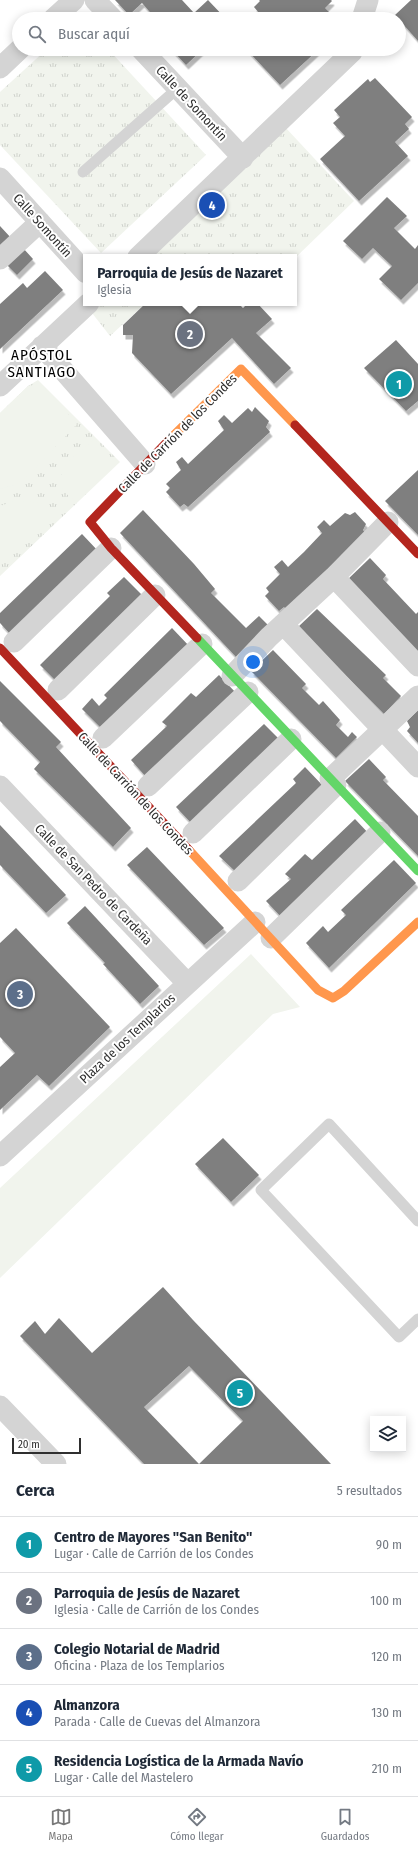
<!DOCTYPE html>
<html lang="es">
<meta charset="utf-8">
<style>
body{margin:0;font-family:"Fira Sans Condensed",sans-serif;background:#f6f6f7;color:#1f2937}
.controls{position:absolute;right:12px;bottom:12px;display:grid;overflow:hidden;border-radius:0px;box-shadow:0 2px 10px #0003}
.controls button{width:36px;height:36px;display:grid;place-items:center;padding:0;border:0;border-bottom:1px solid #e0e1e3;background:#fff;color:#1f2937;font:20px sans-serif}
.scale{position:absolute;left:12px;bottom:10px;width:69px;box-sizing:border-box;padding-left:4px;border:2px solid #2f2f2f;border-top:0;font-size:11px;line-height:14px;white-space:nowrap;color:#2f2f2f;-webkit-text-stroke:3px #fff;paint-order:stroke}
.you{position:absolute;left:253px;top:662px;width:14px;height:14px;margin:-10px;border:3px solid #fff;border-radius:50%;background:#1a73e8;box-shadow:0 0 0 6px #1a73e833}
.badge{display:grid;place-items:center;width:26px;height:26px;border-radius:50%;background:#787878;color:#fff;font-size:13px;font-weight:700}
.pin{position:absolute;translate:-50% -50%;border:2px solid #fff;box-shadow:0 1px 4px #0006}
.popup{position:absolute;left:83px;top:254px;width:214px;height:52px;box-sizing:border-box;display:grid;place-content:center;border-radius:0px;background:#fff;filter:drop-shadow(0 1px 3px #0005);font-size:13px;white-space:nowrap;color:#747a83}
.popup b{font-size:15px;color:#1f2937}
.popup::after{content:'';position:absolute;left:50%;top:100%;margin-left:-8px;border:8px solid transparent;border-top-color:#fff}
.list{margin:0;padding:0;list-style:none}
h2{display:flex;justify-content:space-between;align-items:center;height:52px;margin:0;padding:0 16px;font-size:17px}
h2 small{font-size:13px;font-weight:400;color:#747a83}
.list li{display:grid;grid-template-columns:26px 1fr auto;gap:12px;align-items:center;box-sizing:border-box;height:56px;padding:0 16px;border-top:1px solid #e0e1e3}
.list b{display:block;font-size:15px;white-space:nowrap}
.list p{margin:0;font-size:13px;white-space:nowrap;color:#747a83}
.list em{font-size:13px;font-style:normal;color:#747a83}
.icon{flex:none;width:22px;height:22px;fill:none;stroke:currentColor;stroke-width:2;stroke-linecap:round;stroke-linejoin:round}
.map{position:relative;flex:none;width:418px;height:1464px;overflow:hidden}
.search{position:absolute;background:#fff;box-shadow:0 2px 10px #0003;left:12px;right:12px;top:12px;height:44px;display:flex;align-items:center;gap:10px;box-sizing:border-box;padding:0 14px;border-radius:22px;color:#747a83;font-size:15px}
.sheet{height:332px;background:#fff}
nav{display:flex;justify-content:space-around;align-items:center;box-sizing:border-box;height:56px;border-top:1px solid #e0e1e3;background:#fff;font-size:11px;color:#747a83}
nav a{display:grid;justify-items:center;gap:2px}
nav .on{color:#787878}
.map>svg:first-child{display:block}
</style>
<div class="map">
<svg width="418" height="1464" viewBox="0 0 418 1464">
<defs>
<pattern id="park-tufts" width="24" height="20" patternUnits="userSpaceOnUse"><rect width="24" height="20" fill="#f1f4ed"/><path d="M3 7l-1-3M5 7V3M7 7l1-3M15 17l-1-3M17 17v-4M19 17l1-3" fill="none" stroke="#cfd2cc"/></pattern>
<filter id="shadow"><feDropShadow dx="2.5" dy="4.5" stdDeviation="0" flood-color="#0004"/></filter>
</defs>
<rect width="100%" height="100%" fill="#fff"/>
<path fill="url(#park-tufts)" d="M47,49H108L206,155L101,253L0,145V92Z
M285,127L354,201L294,259V257H150Z
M103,303H146L110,336L92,313Z
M38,380L120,462L0,576V413L28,386Z"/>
<path fill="#f1f4ed" d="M38,384L44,387L77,424L29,475L15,485L0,489V413L28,386Z
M95,439L114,462L113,466L78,501L70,498L62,488L60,478L67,462Z
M14,501C29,501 47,502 58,513L0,566V506Z
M251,954L300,1007L273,1014L0,1278V1188Z"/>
<path fill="#7f7f7f" filter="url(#shadow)" d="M115,0H182L194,13L208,0L226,19H156L142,3L129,15Z
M259,0H331L332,1L325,8L330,13L324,19H264L254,7L260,1Z
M411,0H418V41L395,15Z
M171,49H203L186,65Z
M246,49H319L280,85Z
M375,78L412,117L405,124L409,129L395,142L408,156L359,201L320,159L345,136L333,123L340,117L334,110L368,79L370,82Z
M387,197L407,216L394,228L415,249L418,245V283L401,300L379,279L392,266L373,248L362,259L343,241Z
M0,226L12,239L0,250Z
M23,248L33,259L17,275L6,264Z
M45,271L63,290L0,349V304L23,283L27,288Z
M146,303H238L243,308L248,303H257L272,319L256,333L291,368L274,384L232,338L171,394L132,353L133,335H123V325Z
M396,340L418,364V401L406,411L364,368Z
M255,407L269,421L266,427L270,432L188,507L184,504L180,507L166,492L170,488L166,484L181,470L176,462L182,457L188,464L224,430L218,421L224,415L232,423L248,408L252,412Z
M418,470V535L385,501Z
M143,510L194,564L215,589L211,593L246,628L259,616L269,626L236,657L120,533Z
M355,512L366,524L363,530L366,534L288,611L284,607L279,611L265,596L269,592L266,588L280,574L274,567L282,560L288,567L304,552L322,533L317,527L324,520L330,526L345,513L350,515Z
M82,534L99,552L11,635L0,623V613Z
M370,558L386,575L383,579L416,614L418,612V656L346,581Z
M124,577L146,599L58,683L40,665L110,596L107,593Z
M317,609L386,675L383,678L401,696L384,714L298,627Z
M172,628L190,647L103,730L82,709L92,698L99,706L107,698L104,695Z
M273,650L306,684L302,688L319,705L323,701L340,720L336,725L348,737L352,732L357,737L336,758L251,671Z
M219,675L236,693L147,778L131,760L167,726L162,722L191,693L196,697Z
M0,681L61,742L56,747L131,828L113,847L34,769L40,762L0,721Z
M418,710V743L407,731L410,727L407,721Z
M264,724L281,741L193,825L176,807Z
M369,759L386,777L383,780L418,816V856L345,781Z
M305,767L325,788L237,873L219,856L296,783L293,779Z
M355,819L371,836L283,919L266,901L291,879L285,874L305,854L312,860Z
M0,825L66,895L46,913L0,865Z
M147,847L224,928L204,945L127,865Z
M394,860L416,883L329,968L306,943L323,926L328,932L346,915L341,910Z
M85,906L159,986L140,1004L103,964L105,963L67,923Z
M16,928L110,1027L49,1086L37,1075L0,1110V1067L15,1053L0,1037V943Z
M223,1138L259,1175L231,1202L195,1164Z
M163,1287L193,1320L331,1464H199L243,1421L189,1366L144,1407L199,1464H144L20,1336L35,1321L45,1334L59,1318L92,1353Z"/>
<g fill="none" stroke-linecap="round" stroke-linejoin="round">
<path stroke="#d4d4d4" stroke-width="11" d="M83,172L178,88
M418,1221L329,1124L261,1190L399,1337L418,1319"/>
<path stroke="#d4d4d4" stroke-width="21" d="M95,0L113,19
M53,19L74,0
M362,19L368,0
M141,49L243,158
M0,68L20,49
M0,178L86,273
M138,257L352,52L353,49
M0,259L40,222
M42,346L145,464
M0,386L89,303
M334,577L418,666
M283,624L418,767
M14,642L111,548
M232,676L269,637L334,577L388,522
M58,690L155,595
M103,738L202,644
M330,779L418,696
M0,786L187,983
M148,786L248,692
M193,833L291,739
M238,881L336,785
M271,938L380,832
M0,1156L255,922
M0,1406L56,1464"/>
<path stroke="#63d668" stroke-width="9" d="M197,638L418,871"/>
<path stroke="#ff974d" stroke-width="9" d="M168,441L241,369L295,425
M189,850L318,990L333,998L344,991L418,922"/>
<path stroke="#b3261e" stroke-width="9" d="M295,425L418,554
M168,441L90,522L111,548L197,638
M0,648L189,850"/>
</g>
<g text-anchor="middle" stroke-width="4" stroke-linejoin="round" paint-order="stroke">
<g font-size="13" fill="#2f2f2f" stroke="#fff">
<text transform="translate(192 103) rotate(47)" y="5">Calle de Somontín</text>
<text transform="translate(43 225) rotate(48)" y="5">Calle Somontín</text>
<text transform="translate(177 433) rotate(-45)" y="5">Calle de Carrión de los Condes</text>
<text transform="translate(136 793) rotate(47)" y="5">Calle de Carrión de los Condes</text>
<text transform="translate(94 884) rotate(46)" y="5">Calle de San Pedro de Cardeña</text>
<text transform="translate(127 1038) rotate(-43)" y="5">Plaza de los Templarios</text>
</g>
<g font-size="15" letter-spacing="1" fill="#000" stroke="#fff">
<text x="42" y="360">APÓSTOL<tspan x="42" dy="17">SANTIAGO</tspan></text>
</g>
</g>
</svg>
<div class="controls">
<button><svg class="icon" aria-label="layers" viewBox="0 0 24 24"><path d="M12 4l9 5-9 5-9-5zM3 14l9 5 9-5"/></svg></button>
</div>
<div class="scale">20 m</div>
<div class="you"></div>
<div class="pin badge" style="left:399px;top:384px;background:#0f9aa8">1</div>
<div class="pin badge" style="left:190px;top:334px;background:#6b7280">2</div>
<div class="popup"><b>Parroquia de Jesús de Nazaret</b>Iglesia</div>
<div class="pin badge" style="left:20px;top:994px;background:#5c6f8a">3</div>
<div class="pin badge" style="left:212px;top:205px;background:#1a4fb4">4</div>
<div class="pin badge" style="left:240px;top:1393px;background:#0f9aa8">5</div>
<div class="search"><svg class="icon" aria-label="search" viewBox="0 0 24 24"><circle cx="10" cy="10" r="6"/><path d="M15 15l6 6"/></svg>Buscar aquí</div>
</div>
<section class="sheet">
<h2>Cerca<small>5 resultados</small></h2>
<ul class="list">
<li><span class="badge" style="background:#0f9aa8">1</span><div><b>Centro de Mayores &quot;San Benito&quot;</b><p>Lugar · Calle de Carrión de los Condes</p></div><em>90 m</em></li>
<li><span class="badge" style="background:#6b7280">2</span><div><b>Parroquia de Jesús de Nazaret</b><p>Iglesia · Calle de Carrión de los Condes</p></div><em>100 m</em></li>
<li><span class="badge" style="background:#5c6f8a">3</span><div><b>Colegio Notarial de Madrid</b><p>Oficina · Plaza de los Templarios</p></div><em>120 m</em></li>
<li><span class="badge" style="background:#1a4fb4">4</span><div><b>Almanzora</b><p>Parada · Calle de Cuevas del Almanzora</p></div><em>130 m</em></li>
<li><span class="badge" style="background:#0f9aa8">5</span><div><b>Residencia Logística de la Armada Navío</b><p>Lugar · Calle del Mastelero</p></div><em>210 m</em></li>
</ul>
</section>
<nav>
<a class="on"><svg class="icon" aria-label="map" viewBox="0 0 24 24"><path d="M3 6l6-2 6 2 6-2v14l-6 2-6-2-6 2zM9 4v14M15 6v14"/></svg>Mapa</a>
<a><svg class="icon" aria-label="directions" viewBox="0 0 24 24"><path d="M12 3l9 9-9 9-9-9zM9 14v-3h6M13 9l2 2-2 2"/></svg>Cómo llegar</a>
<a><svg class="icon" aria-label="saved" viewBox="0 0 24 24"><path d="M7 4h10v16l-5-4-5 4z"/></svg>Guardados</a>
</nav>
